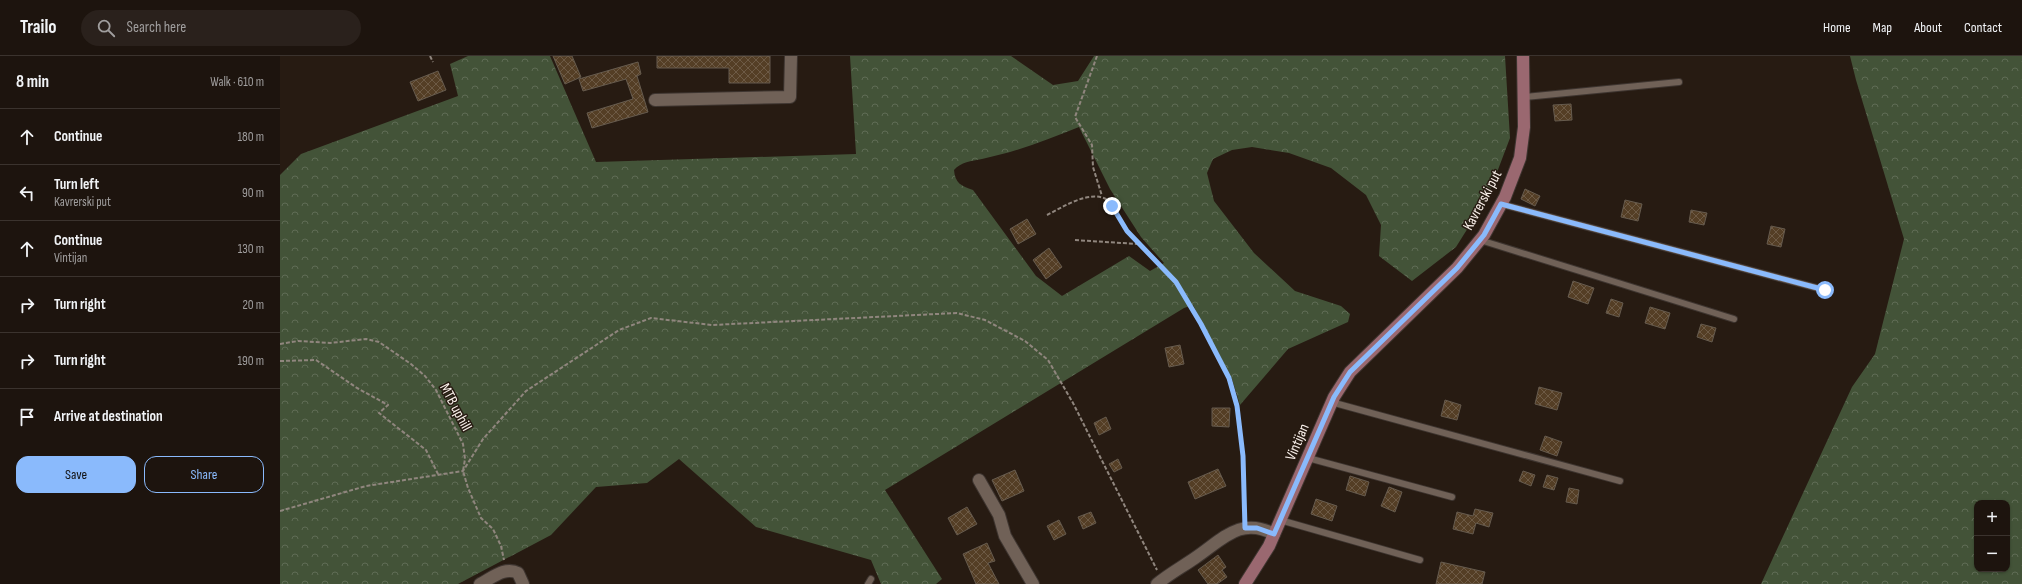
<!DOCTYPE html>
<meta charset="utf-8">
<style>
body{margin:0;font-family:"Sofia Sans Condensed",sans-serif;background:#2a211c;color:#f1f3f6}
.controls{position:absolute;right:12px;bottom:12px;display:grid;overflow:hidden;border-radius:8px;box-shadow:0 1px 3px #0004}
.controls button{width:36px;height:36px;display:grid;place-items:center;padding:0;border:0;border-bottom:1px solid #3b332e;background:#1d140e;color:#f1f3f6;font:20px sans-serif}
.stop{position:absolute;width:12px;height:12px;margin:-9px;border:3px solid #8abafc;border-radius:50%;background:#fff}
.stop.end{background:#8abafc;border-color:#fff;box-shadow:0 1px 4px #0008}
.list{margin:0;padding:0;list-style:none}
h2{display:flex;justify-content:space-between;align-items:center;height:52px;margin:0;padding:0 16px;font-size:17px}
h2 small{font-size:13px;font-weight:400;color:#a09e9e}
.list li{display:grid;grid-template-columns:26px 1fr auto;gap:12px;align-items:center;box-sizing:border-box;height:56px;padding:0 16px;border-top:1px solid #3b332e}
.list b{display:block;font-size:15px;white-space:nowrap}
.list p{margin:0;font-size:13px;white-space:nowrap;color:#a09e9e}
.list em{font-size:13px;font-style:normal;color:#a09e9e}
.actions{display:flex;gap:8px;padding:12px 16px}
.actions a{flex:1;padding:9px 0;border:1px solid #8abafc;border-radius:12px;text-align:center;font-size:14px;color:#8abafc}
.actions .main{background:#8abafc;color:#111}
.icon{flex:none;width:22px;height:22px;fill:none;stroke:currentColor;stroke-width:2;stroke-linecap:round;stroke-linejoin:round}
.map{position:relative;flex:none;width:1742px;height:528px;overflow:hidden}
header{display:flex;align-items:center;gap:24px;box-sizing:border-box;height:56px;padding:0 20px;background:#1d140e;border-bottom:1px solid #3b332e}
header strong{font-size:19px}
nav{display:flex;gap:22px;margin-inline-start:auto;font-size:14px}
.search{width:280px;height:36px;background:#2a211c;display:flex;align-items:center;gap:10px;box-sizing:border-box;padding:0 14px;border-radius:22px;color:#a09e9e;font-size:15px}
main{display:flex}
aside{flex:1;background:#1d140e}
.map>svg:first-child{display:block}
</style>
<header>
<strong>Trailo</strong>
<div class="search"><svg class="icon" aria-label="search" viewBox="0 0 24 24"><circle cx="10" cy="10" r="6"/><path d="M15 15l6 6"/></svg>Search here</div>
<nav><a>Home</a><a>Map</a><a>About</a><a>Contact</a></nav>
</header>
<main>
<aside>
<h2>8 min<small>Walk · 610 m</small></h2>
<ul class="list">
<li><svg class="icon" aria-label="ahead" viewBox="0 0 24 24"><path d="M12 20V5M6 11l6-6 6 6"/></svg><div><b>Continue</b></div><em>180 m</em></li>
<li><svg class="icon" aria-label="left" viewBox="0 0 24 24"><path d="M17 20v-9H6M10 6l-5 5 5 5"/></svg><div><b>Turn left</b><p>Kavrerski put</p></div><em>90 m</em></li>
<li><svg class="icon" aria-label="ahead" viewBox="0 0 24 24"><path d="M12 20V5M6 11l6-6 6 6"/></svg><div><b>Continue</b><p>Vintijan</p></div><em>130 m</em></li>
<li><svg class="icon" aria-label="right" viewBox="0 0 24 24"><path d="M7 20v-9h11M14 6l5 5-5 5"/></svg><div><b>Turn right</b></div><em>20 m</em></li>
<li><svg class="icon" aria-label="right" viewBox="0 0 24 24"><path d="M7 20v-9h11M14 6l5 5-5 5"/></svg><div><b>Turn right</b></div><em>190 m</em></li>
<li><svg class="icon" aria-label="arrive" viewBox="0 0 24 24"><path d="M6 21V4h12l-3 4 3 4H6"/></svg><div><b>Arrive at destination</b></div></li>
</ul>
<div class="actions"><a class="main">Save</a><a>Share</a></div>
</aside>
<div class="map">
<svg width="1742" height="528" viewBox="0 0 1742 528">
<defs>
<pattern id="forest-crowns" width="20" height="18" patternUnits="userSpaceOnUse"><rect width="20" height="18" fill="#435338"/><path d="M2 6a3 3 0 1 1 6 0M12 15a3 3 0 1 1 6 0" fill="none" stroke="#5f6c55"/></pattern>
<pattern id="building-cross-hatch" width="8" height="8" patternUnits="userSpaceOnUse"><rect width="8" height="8" fill="#543e25"/><path d="M0 0l8 8M0 8l8-8" fill="none" stroke="#6d5a45"/></pattern>
</defs>
<rect width="100%" height="100%" fill="#271b12"/>
<path fill="url(#forest-crowns)" fill-rule="evenodd" d="M188,0H270L316,106L576,98L570,0H731L773,29L798,25L814,0H1225L1230,82L1208,140L1176,191L1132,225L1099,200L1101,169L1086,139L1051,112L1009,97L972,91L952,94L933,103L927,117L934,145L974,197L1015,235L1061,250L1070,258L1068,266L1008,293L960,349L952,323L913,249L904,252L605,434L662,523L656,528H601L591,504L476,471L399,403L367,427L316,431L271,479L178,528H0V119L21,98L178,40L170,8ZM799,71L830,133L861,181L884,207L870,215L849,200L782,240L756,220L693,134C681,130 675,127 674,114C681,106 691,105 702,103C736,96 767,84 799,71Z
M1570,0H1742V528H1481L1572,331L1595,298L1624,183L1576,24ZM1697,447H1727V513H1697Z"/>
<path fill="url(#building-cross-hatch)" stroke="#665b4e" d="M273,0H292L301,21L285,28Z
M377,0H490V27H449V12H377Z
M358,6L361,18L357,20L368,56L312,72L307,57L353,43L346,23L303,35L299,23Z
M158,15L166,34L138,45L130,26Z
M1291,48L1292,64L1275,65L1273,49Z
M1245,133L1260,140L1255,150L1241,143Z
M1345,144L1362,148L1358,165L1341,161Z
M1411,154L1427,157L1424,169L1409,166Z
M747,163L756,178L738,188L730,173Z
M1491,170L1505,173L1501,191L1487,188Z
M769,192L782,211L766,223L753,204Z
M1293,225L1314,232L1308,248L1288,241Z
M1331,243L1343,247L1339,261L1326,257Z
M1370,251L1390,257L1385,273L1365,267Z
M1421,268L1436,272L1432,286L1417,281Z
M900,289L904,308L889,311L885,292Z
M1259,331L1282,337L1277,354L1255,348Z
M1165,344L1181,349L1177,364L1161,360Z
M932,352H950L949,371L932,370Z
M826,361L831,373L819,379L814,367Z
M1265,380L1282,386L1277,400L1260,394Z
M838,403L842,412L834,416L829,408Z
M938,413L946,430L915,443L908,426Z
M735,414L744,435L722,445L712,424Z
M1243,415L1255,419L1251,430L1239,425Z
M1267,419L1278,422L1274,434L1263,431Z
M1070,420L1089,426L1085,440L1066,434Z
M1109,431L1122,436L1115,456L1101,450Z
M1289,432L1299,434L1297,448L1286,446Z
M1036,443L1057,450L1052,465L1031,458Z
M687,451L697,468L677,479L668,462Z
M1195,453L1213,457L1209,471L1196,467L1193,478L1173,473L1177,456L1193,460Z
M811,456L816,467L803,473L798,461Z
M779,464L786,478L774,484L767,470Z
M707,487L715,505L708,507L719,528H696L683,498Z
M938,499L946,511L942,514L947,521L937,528H928L918,514Z
M1161,506L1205,516L1202,528H1156Z"/>
<g fill="none" stroke-linecap="round" stroke-linejoin="round">
<g stroke="#3e3530" stroke-width="8">
<path id="lane" d="M1245,41L1399,26
M1221,148L1545,234
M1200,184L1454,263
M1051,346L1340,425
M1028,402L1172,441
M1000,464L1140,504
M588,528L591,523"/>
</g>
<g stroke="#3e3530" stroke-width="14">
<path id="street" d="M375,44L510,41L511,0
M699,424L719,459L725,480L753,528
M200,528C212,522 225,510 238,517L243,528
M877,528C889,518 902,511 915,502C942,484 960,460 994,478"/>
</g>
<g stroke="#3e3530" stroke-width="14">
<path id="secondary" d="M965,528L989,490L1054,341L1070,316L1177,212L1204,179L1225,141L1240,102L1244,71L1243,0"/>
</g>
<path stroke="#90867e" stroke-width="2" stroke-dasharray="4 2" stroke-linecap="butt" d="M150,0L153,6
M817,0L795,61L812,89L813,111L822,140
M767,159C783,151 810,133 828,144L847,175L896,226L921,268L949,322L957,350L963,400L964,461
M795,184L858,188
M0,288L18,285L50,287L86,283L99,286L131,308L145,320L156,334L183,388L185,403L183,415L188,432L201,462L213,473L221,490L224,504
M0,305L36,304L77,332L108,349L99,357L146,394L158,418
M0,455L86,430L183,415L203,383L246,335L339,274L371,262L432,269L677,257L705,264L745,285L768,304L793,347L877,514"/>
<use href="#lane" stroke="#706157" stroke-width="6"/>
<use href="#street" stroke="#706157" stroke-width="12"/>
<use href="#secondary" stroke="#9a6870" stroke-width="12"/>
</g>
<g fill="none" stroke-linecap="round" stroke-linejoin="round">
<path stroke="#8abafc" stroke-width="5" d="M832,150L847,175L896,226L921,268L949,322L957,350L963,400L965,472H977L994,478L1054,341L1070,316L1177,212L1204,179L1221,148L1545,234"/>
</g>
<g text-anchor="middle" stroke-width="3" stroke-linejoin="round" paint-order="stroke">
<g font-size="15" fill="#f9f0ea" stroke="#271b12">
<text transform="translate(1202 144) rotate(-62)" y="5">Kavrerski put</text>
<text transform="translate(176 351) rotate(62)" y="5">MTB uphill</text>
<text transform="translate(1017 386) rotate(-67)" y="5">Vintijan</text>
</g>
</g>
</svg>
<div class="controls">
<button>+</button>
<button>−</button>
</div>
<div class="stop" style="left:1545px;top:234px"></div>
<div class="stop end" style="left:832px;top:150px"></div>
</div>
</main>
